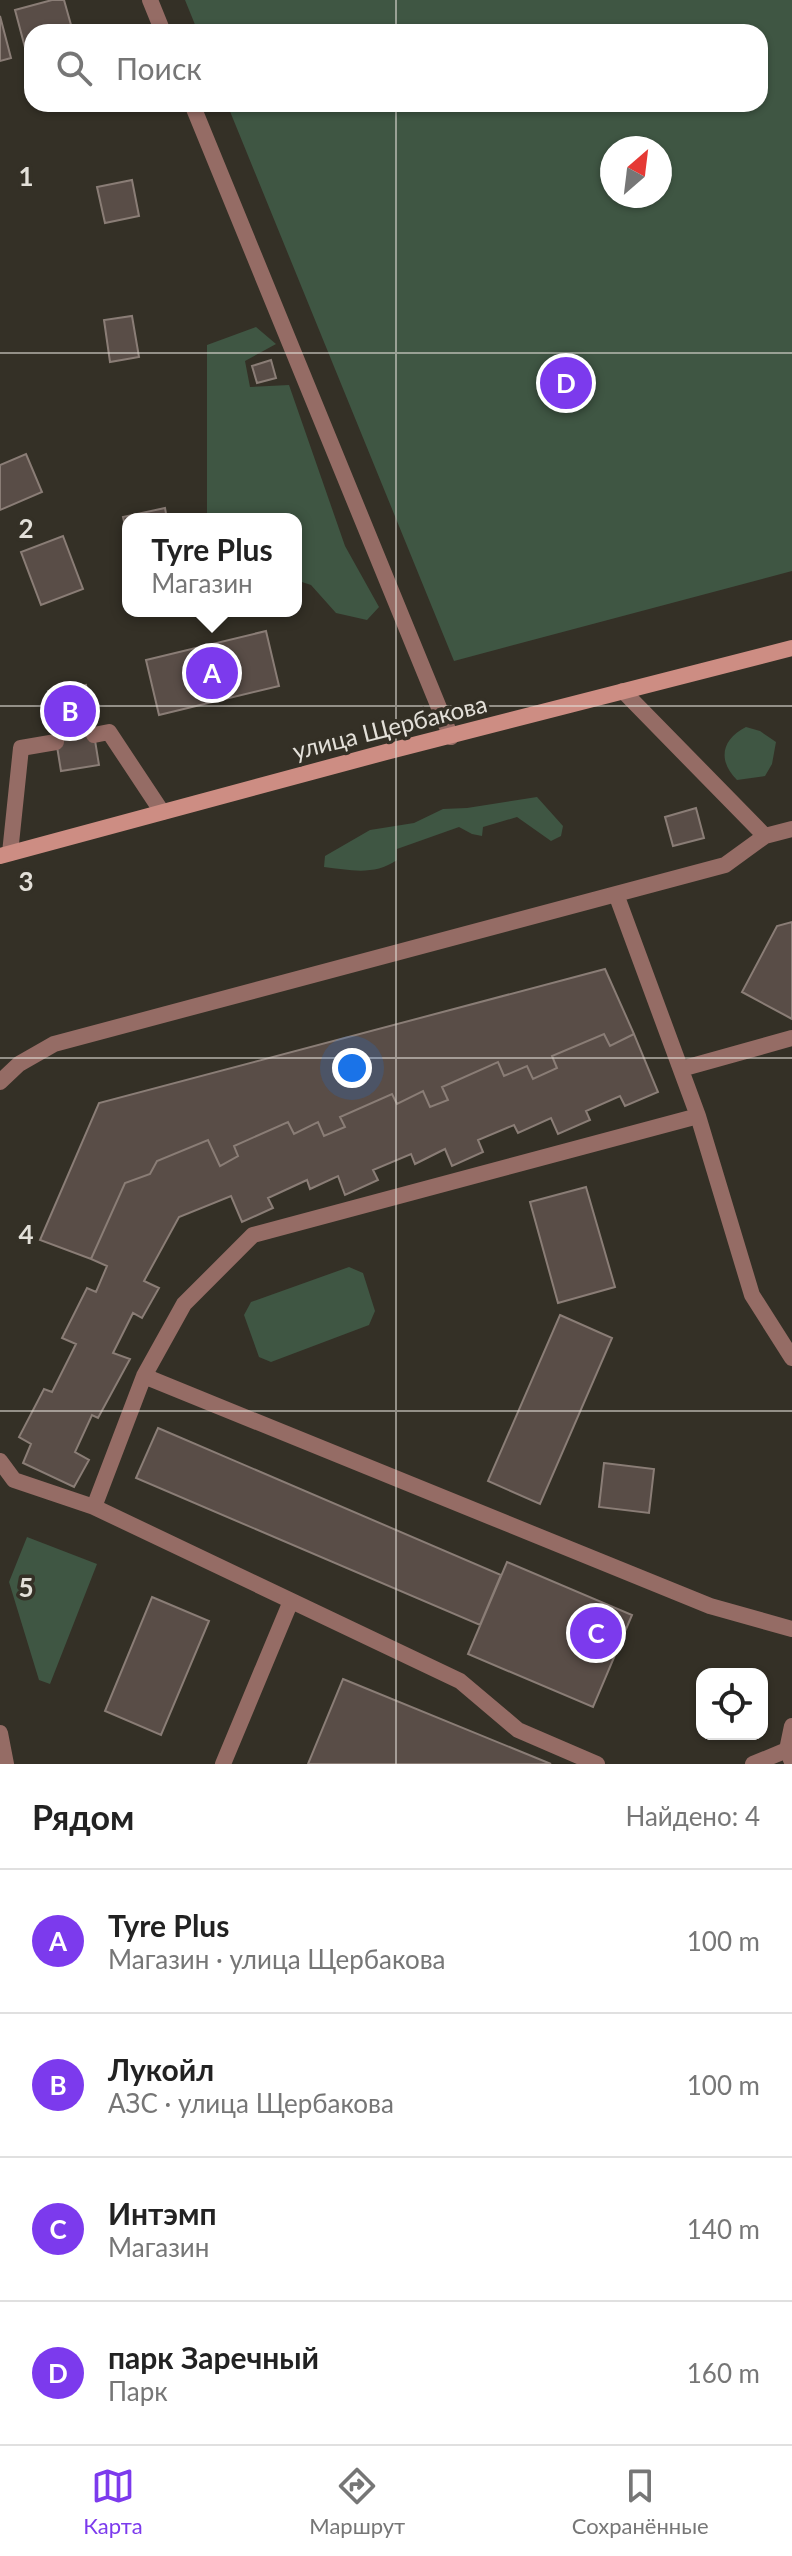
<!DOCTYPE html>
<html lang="ru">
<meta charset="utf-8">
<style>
body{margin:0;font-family:Lato,sans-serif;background:#f6f6f6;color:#222}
.controls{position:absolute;right:24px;bottom:24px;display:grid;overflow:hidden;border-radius:16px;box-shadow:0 2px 6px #0004}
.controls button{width:72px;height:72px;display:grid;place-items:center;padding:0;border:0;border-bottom:2px solid #e0e0e0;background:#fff;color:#222;font:40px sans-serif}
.compass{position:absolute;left:600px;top:136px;width:72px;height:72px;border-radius:50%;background:#fff;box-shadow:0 2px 6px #0004;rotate:28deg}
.you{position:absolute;left:352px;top:1068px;width:28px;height:28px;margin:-20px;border:6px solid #fff;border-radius:50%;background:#1a73e8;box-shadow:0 0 0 12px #1a73e833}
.badge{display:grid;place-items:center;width:52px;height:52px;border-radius:50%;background:#7c3aed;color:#fff;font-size:26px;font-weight:700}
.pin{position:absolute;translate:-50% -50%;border:4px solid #fff;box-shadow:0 2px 8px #0006}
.popup{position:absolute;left:122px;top:513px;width:180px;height:104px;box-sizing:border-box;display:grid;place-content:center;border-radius:16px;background:#fff;filter:drop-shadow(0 2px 6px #0005);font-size:26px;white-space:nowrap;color:#767676}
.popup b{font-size:30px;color:#222}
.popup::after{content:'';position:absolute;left:50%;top:100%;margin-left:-16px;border:16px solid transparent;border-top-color:#fff}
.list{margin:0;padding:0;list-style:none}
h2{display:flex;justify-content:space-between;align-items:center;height:104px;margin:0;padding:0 32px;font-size:34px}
h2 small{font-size:26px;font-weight:400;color:#767676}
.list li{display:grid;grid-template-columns:52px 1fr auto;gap:24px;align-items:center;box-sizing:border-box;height:144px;padding:0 32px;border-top:2px solid #e0e0e0}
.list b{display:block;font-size:30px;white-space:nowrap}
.list p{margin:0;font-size:26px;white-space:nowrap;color:#767676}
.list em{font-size:26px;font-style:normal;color:#767676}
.icon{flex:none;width:44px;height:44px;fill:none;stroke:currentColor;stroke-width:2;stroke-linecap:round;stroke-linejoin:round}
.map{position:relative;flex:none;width:792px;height:1764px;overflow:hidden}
.search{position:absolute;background:#fff;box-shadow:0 2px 6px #0004;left:24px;right:24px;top:24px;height:88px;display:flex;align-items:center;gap:20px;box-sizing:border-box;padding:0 28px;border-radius:24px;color:#767676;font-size:30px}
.sheet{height:680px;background:#fff}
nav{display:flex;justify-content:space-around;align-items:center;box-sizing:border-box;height:112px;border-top:2px solid #e0e0e0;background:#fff;font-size:22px;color:#767676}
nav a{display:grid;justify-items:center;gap:4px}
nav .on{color:#7c3aed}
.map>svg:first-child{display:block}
</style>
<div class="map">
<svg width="792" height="1764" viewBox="0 0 792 1764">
<rect width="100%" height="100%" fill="#343026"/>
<path fill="#3f5643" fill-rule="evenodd" d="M185,0H792V571L454,661L227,104H760V32H198ZM612,148H660V196H612Z
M256,327L276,344L245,361L250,387L289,385L345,546L379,607L367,620L336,613L311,585L296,580V519H207V345Z
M746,727L760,731L776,742L772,764L765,776L737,780C717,760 722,739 746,727Z
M537,797L563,826L561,836L551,841L517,817L483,827L482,836L472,834L459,827L397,849V860C374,876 350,870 324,867L325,856L370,830L414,823L443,809L467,808Z
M349,1267L363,1273L375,1311L369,1325L271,1362L259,1357L244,1315L251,1302Z
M27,1537L97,1564L50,1684L39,1680L9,1582Z"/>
<path fill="#594d47" stroke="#8a7d76" stroke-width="2" d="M52,0H64L73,32H32V54L27,55L15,10Z
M0,16L11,58L0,61Z
M132,180L139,216L105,223L97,187Z
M132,316L139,357L110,362L104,320Z
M271,360L276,378L257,383L252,366Z
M26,454L42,492L0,510V465Z
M165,508L167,519H128V539L123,517Z
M63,536L83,589L41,605L21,552Z
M266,631L279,686L159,715L146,660Z
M86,685L99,765L61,771L48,691Z
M696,808L704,838L673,846L665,817Z
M792,922V1019L742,992L777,926Z
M605,969L634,1034L610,1046L604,1034L552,1056L557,1068L533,1079L527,1066L504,1076L498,1062L442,1087L448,1100L430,1107L423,1091L397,1104L392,1094L340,1117L345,1127L324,1136L318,1122L294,1134L288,1122L234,1146L238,1156L220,1166L208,1140L157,1161L150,1174L125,1183L91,1259L40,1240L99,1103Z
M604,1034L610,1046L634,1034L658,1092L625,1106L620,1096L586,1111L590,1120L558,1134L551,1118L518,1133L514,1125L478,1140L483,1152L452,1166L445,1149L415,1164L411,1154L373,1170L378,1180L345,1195L338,1176L310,1189L307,1180L268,1198L273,1208L242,1222L231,1196L179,1217L144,1281L159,1288L142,1318L133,1313L113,1353L130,1359L98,1418L92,1415L75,1452L89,1460L74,1487L23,1463L31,1444L19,1437L44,1389L52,1392L76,1344L62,1338L87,1288L96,1292L107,1266L91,1259L125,1183L150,1174L157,1161L208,1140L220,1166L238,1156L234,1146L288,1122L294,1134L318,1122L324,1136L345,1127L340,1117L392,1094L397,1104L423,1091L430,1107L448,1100L442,1087L498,1062L504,1076L527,1066L533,1079L557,1068L552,1056Z
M586,1187L615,1287L558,1303L530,1202Z
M560,1315L612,1338L540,1504L488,1481Z
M158,1428L501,1575L480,1625L136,1478Z
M604,1463L654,1469L649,1513L599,1507Z
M507,1562L632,1615L593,1707L468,1654Z
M152,1597L209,1621L161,1735L105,1711Z
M343,1679L551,1764H308Z"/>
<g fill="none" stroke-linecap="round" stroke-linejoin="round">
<path stroke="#956c65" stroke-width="16" d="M623,691L765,836
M94,735L109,732L162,812
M10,853L21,748L56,742
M616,894L698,1116L752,1295L792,1358
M681,1069L792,1038
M0,1082L19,1064L54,1044L725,865L765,836L792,829
M144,1376L710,1606L792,1629
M0,1461L14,1480L94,1507L460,1681L518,1730L597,1764
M94,1507L144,1376L184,1304L253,1235L698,1116
M0,1733L6,1764
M787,1750L792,1726
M223,1764L291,1601
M753,1764L787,1750L792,1762"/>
<path stroke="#956c65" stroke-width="16" d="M150,0L163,32
M192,104L451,737"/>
<path stroke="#cd8d83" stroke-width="16" d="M0,856L386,752L792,648"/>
</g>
<path fill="none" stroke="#e3e0d9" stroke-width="2" stroke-opacity="0.55" d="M396,0V32M396,104V1764M0,353H792M0,706H792M0,1058H792M0,1411H792"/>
<g text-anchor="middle" stroke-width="7" stroke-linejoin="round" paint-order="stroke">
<g font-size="24" fill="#e3e0d9" stroke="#343026">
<text transform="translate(390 728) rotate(-14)" y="8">улица Щербакова</text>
</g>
</g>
<g font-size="26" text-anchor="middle" font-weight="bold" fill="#e3e0d9" stroke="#343026" stroke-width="7" stroke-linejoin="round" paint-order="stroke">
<text x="26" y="186">1</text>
<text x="26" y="538">2</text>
<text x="26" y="891">3</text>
<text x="26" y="1244">4</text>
<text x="26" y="1597">5</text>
</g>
</svg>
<div class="controls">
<button><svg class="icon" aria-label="locate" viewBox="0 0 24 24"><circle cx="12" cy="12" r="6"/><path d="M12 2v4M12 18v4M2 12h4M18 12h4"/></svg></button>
</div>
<svg class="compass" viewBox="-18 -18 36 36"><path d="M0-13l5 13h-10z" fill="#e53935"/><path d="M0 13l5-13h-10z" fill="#767676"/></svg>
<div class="you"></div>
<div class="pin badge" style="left:212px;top:673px">A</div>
<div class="popup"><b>Tyre Plus</b>Магазин</div>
<div class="pin badge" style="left:70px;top:711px">B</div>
<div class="pin badge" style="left:596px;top:1633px">C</div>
<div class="pin badge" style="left:566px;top:383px">D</div>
<div class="search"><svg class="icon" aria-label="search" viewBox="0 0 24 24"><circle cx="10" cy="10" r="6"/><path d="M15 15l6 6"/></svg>Поиск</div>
</div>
<section class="sheet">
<h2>Рядом<small>Найдено: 4</small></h2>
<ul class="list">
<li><span class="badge">A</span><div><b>Tyre Plus</b><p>Магазин · улица Щербакова</p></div><em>100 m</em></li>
<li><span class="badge">B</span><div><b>Лукойл</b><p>АЗС · улица Щербакова</p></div><em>100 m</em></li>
<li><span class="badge">C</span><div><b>Интэмп</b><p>Магазин</p></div><em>140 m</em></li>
<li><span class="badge">D</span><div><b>парк Заречный</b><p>Парк</p></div><em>160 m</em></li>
</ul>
</section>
<nav>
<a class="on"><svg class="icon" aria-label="map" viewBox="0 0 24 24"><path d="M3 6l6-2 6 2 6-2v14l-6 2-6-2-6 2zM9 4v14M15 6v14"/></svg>Карта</a>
<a><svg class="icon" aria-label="directions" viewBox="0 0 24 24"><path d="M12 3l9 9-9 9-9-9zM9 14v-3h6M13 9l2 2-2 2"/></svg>Маршрут</a>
<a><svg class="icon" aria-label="saved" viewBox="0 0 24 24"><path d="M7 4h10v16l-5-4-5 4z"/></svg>Сохранённые</a>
</nav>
